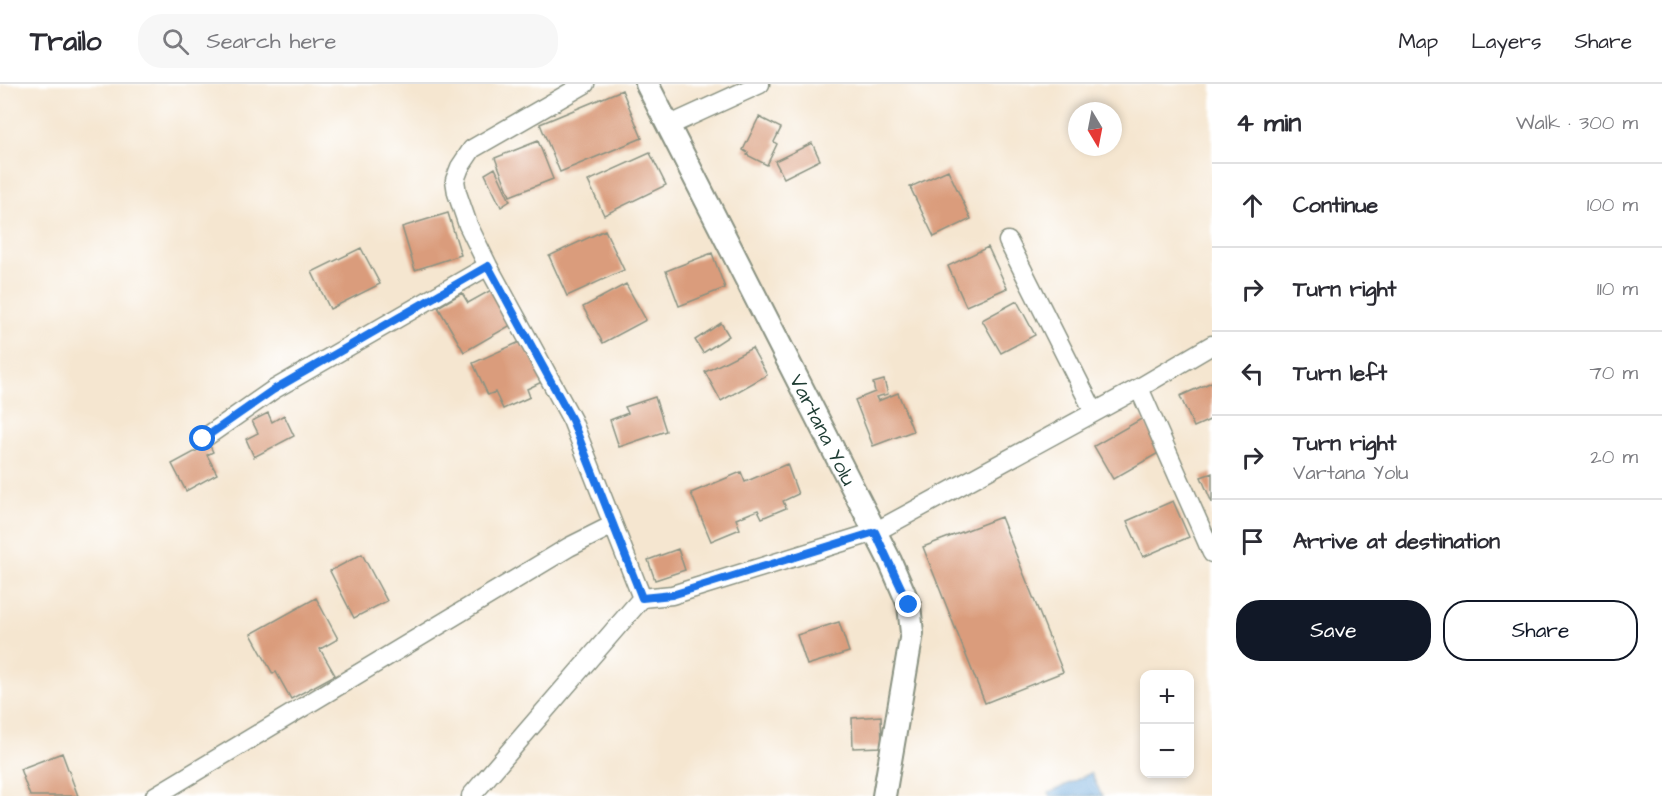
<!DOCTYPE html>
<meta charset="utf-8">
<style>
body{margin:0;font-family:"Architects Daughter",sans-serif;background:#f7f7f7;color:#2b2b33}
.controls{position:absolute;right:18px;bottom:18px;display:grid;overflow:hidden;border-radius:12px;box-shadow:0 3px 9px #0003}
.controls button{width:54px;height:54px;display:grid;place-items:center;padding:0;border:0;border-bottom:2px solid #e1e1e2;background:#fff;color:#2b2b33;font:30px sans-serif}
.compass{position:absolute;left:1068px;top:18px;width:54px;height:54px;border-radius:50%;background:#fff;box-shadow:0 3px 9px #0003;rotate:170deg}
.stop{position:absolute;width:18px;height:18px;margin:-14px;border:4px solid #1a73e8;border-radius:50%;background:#fff}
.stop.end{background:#1a73e8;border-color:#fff;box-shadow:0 2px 6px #0008}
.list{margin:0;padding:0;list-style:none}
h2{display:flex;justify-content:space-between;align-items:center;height:78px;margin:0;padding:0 24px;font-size:26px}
h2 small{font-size:20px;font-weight:400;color:#7c7c81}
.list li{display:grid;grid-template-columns:39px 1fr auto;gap:18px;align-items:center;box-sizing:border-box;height:84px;padding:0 24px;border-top:2px solid #e1e1e2}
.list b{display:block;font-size:22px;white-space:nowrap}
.list p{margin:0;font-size:20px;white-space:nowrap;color:#7c7c81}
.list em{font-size:20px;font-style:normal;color:#7c7c81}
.actions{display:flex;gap:12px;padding:18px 24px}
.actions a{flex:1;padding:14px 0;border:2px solid #111827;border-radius:24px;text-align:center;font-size:21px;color:#111827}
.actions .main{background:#111827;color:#fff}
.icon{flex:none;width:33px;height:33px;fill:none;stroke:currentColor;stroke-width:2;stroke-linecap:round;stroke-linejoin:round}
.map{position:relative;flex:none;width:1212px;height:712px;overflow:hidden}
header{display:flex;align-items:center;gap:36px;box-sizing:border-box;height:84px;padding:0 30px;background:#fff;border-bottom:2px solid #e1e1e2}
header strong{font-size:28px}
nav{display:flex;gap:33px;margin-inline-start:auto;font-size:21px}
.search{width:420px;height:54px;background:#f7f7f7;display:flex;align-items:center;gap:15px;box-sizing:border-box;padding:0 21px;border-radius:24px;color:#7c7c81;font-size:22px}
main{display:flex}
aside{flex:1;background:#fff}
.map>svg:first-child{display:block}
</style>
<header>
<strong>Trailo</strong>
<div class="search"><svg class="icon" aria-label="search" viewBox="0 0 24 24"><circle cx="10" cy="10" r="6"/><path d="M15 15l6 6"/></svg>Search here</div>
<nav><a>Map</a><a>Layers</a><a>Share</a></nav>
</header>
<main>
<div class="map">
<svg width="1212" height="712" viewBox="0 0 1212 712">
<rect width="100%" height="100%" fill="#fff"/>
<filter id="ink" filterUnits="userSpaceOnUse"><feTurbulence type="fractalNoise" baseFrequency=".0167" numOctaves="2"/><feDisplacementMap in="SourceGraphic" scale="12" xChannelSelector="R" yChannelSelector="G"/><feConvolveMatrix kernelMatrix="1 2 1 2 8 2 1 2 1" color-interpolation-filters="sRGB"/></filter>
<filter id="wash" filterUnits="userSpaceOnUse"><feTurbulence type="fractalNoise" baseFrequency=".008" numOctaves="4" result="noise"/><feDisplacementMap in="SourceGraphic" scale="24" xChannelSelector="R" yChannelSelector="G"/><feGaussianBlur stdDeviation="1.35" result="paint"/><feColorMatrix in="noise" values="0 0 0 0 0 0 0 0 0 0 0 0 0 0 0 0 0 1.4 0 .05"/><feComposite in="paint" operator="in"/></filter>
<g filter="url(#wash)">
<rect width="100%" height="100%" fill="#f5e6d0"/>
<path fill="#68a6da" stroke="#447287" stroke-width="1.5" d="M1091,689L1102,712H1051L1049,709Z"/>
<g id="blocks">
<path fill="#da9c7b" d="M622,6L642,54L560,88L540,40Z
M759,33L781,44L774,58L777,60L767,81L747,71L748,69L743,66Z
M538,57L553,95L510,112L495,74Z
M812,59L820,76L784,94L775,77Z
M650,69L666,101L604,131L588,97Z
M495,84L510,117L501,123L485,90Z
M948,86L971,135L934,153L910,103Z
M448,129L461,171L415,186L402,143Z
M605,146L624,186L567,212L549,172Z
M988,163L1007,204L966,222L948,182Z
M361,164L380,200L330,225L312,188Z
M712,169L725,204L679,222L666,187Z
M626,200L646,236L603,259L583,223Z
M493,205L511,241L464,268L438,223L462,209L468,219Z
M1017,217L1035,251L1001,269L982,236Z
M721,239L729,252L703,269L695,256Z
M522,257L546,296L527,305L530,313L503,325L495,308L488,311L473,279Z
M752,264L767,291L721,317L705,288Z
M884,296L888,310L876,313L878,317L898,309L913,347L873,362L855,316L875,308L873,299Z
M1212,298V335L1194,343L1180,312Z
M655,313L666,347L619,363L610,336L628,329L625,323Z
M268,329L272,338L284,331L294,352L254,373L246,355L258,349L252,337Z
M1143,334L1162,367L1113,395L1094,362Z
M209,360L213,368L207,371L217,390L186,407L172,380Z
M787,380L798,410L783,417L786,424L762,434L758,426L736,435L740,445L711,457L691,409L741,388L745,398Z
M1212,389V419L1201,393Z
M1173,417L1189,453L1143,473L1127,437Z
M1001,433L1063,588L985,619L923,463Z
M678,465L685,486L655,496L648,476Z
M362,470L387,517L354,534L330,487Z
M316,514L338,555L320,565L335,591L291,615L276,588L273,590L251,550Z
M839,538L849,568L807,581L797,551Z
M881,632L882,663L853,664L852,634Z
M62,669L78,712H30L20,685Z"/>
</g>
</g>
<g filter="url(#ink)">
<use href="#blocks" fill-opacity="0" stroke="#8a9282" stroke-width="1.5"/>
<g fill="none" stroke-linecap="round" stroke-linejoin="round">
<g stroke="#8a9282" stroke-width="21">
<path id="minor" d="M585,0L472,65L460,83L455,96L457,109L468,141L488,182L572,336L642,514
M668,42L760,0
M1008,157L1094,328
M1139,304L1212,469
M203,355L273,306L488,182
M155,712L569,463L613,441
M471,712L642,514L672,511L875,448L1139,304L1212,261"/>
</g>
<g stroke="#8a9282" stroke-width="26">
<g id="tertiary">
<path id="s1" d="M647,0L890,477L909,521L912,549L884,712"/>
</g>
</g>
<use href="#minor" stroke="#fff" stroke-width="18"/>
<use href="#tertiary" stroke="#fff" stroke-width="22"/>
</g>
</g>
<g fill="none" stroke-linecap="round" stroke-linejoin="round" filter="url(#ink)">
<path stroke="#1a73e8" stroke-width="8" d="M203,355L273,306L488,182L572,336L642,514L672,511L875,448L909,521"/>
</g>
<g text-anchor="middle" stroke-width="5" stroke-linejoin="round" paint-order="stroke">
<g font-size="21" fill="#1f3d34" stroke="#fff">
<text dy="7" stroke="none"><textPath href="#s1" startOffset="388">Vartana Yolu</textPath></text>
</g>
</g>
</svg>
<div class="controls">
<button>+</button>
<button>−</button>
</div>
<svg class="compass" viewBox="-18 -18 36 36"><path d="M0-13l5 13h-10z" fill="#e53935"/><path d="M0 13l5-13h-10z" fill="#7c7c81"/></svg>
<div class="stop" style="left:203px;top:355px"></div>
<div class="stop end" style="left:909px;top:521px"></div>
</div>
<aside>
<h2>4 min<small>Walk · 300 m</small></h2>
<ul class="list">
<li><svg class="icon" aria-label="ahead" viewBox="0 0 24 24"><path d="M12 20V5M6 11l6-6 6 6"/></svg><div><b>Continue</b></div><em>100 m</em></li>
<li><svg class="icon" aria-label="right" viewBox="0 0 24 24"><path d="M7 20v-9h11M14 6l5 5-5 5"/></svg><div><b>Turn right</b></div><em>110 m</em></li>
<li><svg class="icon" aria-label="left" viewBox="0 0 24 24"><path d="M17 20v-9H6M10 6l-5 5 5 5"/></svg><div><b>Turn left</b></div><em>70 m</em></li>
<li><svg class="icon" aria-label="right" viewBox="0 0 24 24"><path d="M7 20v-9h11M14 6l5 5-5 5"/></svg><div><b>Turn right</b><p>Vartana Yolu</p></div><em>20 m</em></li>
<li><svg class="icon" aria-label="arrive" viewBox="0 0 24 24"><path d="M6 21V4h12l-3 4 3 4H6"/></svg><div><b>Arrive at destination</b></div></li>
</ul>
<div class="actions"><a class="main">Save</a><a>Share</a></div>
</aside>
</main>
